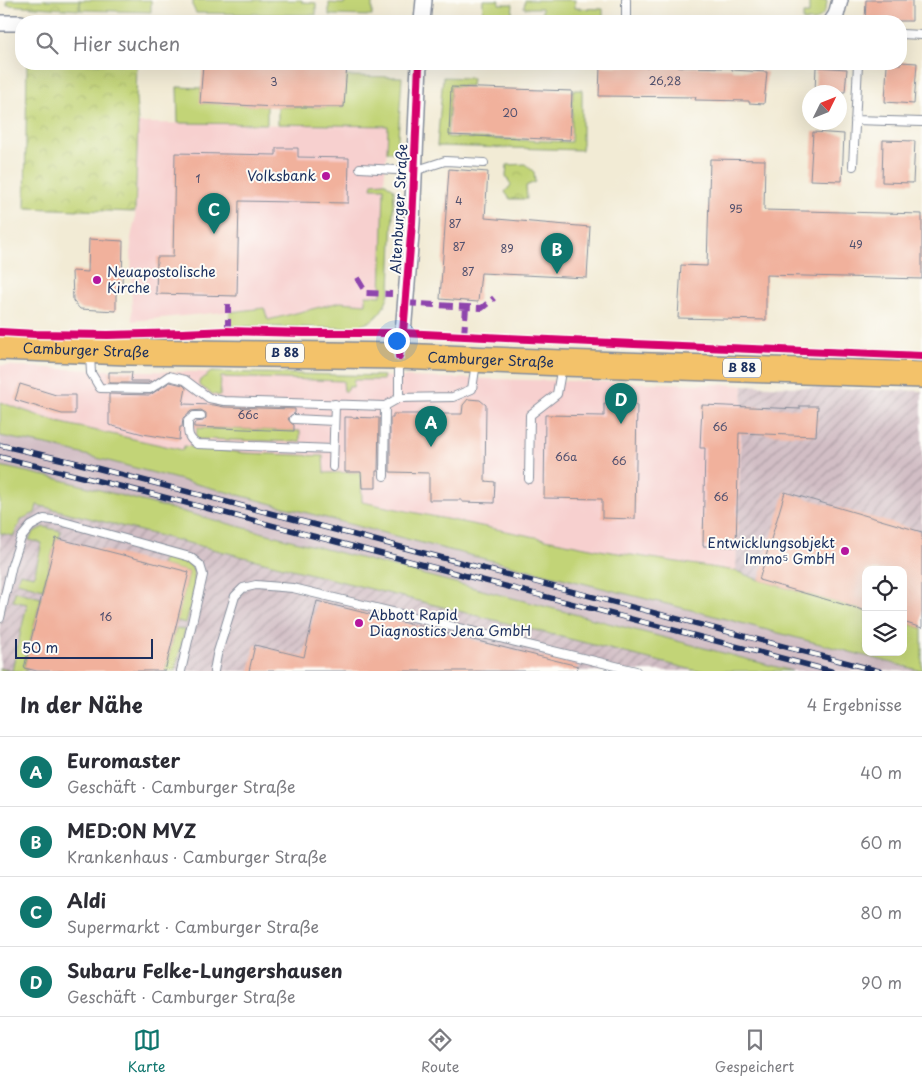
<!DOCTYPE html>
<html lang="de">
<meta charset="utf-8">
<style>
body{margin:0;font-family:"Playpen Sans",sans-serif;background:#f7f7f7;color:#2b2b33}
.controls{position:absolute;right:15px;bottom:15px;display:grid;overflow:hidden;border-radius:10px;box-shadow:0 5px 20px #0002}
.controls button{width:45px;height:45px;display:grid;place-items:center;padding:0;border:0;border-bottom:1px solid #e1e1e2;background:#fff;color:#2b2b33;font:25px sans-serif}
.compass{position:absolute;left:802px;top:85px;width:45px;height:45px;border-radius:50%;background:#fff;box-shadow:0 5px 20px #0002;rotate:47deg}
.scale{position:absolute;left:15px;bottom:12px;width:138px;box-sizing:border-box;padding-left:5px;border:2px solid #1b2f5e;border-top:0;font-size:14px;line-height:18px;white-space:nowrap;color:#1b2f5e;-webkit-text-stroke:4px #fdfcf7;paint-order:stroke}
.you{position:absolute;left:396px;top:340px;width:18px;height:18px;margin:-12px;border:4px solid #fff;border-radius:50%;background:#1a73e8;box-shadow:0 0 0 8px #1a73e833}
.badge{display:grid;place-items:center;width:32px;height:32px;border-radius:50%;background:#0f766e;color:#fff;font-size:16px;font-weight:700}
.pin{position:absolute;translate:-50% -41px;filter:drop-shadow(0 1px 2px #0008)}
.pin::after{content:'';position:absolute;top:26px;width:18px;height:15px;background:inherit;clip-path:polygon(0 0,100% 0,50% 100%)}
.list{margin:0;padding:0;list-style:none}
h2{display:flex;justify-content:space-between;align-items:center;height:65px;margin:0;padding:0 20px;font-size:21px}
h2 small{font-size:16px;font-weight:400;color:#7c7c81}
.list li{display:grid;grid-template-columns:32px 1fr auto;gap:15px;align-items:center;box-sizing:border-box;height:70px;padding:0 20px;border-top:1px solid #e1e1e2}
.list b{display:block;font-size:19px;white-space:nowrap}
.list p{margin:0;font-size:16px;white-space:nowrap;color:#7c7c81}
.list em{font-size:16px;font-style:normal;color:#7c7c81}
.icon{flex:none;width:28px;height:28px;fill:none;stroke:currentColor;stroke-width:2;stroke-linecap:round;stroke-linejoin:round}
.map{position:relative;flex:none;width:922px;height:671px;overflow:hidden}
.search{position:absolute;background:#fff;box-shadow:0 5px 20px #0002;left:15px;right:15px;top:15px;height:55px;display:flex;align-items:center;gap:12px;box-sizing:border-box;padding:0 18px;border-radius:20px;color:#7c7c81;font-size:19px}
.sheet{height:345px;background:#fff}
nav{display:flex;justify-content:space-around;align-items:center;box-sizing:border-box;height:70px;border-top:1px solid #e1e1e2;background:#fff;font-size:14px;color:#7c7c81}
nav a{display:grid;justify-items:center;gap:2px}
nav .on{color:#0f766e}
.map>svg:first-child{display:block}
</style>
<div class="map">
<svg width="922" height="671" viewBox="0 0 922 671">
<defs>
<pattern id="industrial-furrows" width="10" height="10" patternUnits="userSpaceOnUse" patternTransform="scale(1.25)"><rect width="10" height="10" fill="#d2bec5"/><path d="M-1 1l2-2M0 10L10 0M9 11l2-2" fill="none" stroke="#aa9ba3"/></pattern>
<pattern id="park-crowns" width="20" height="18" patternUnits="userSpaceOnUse" patternTransform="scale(1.25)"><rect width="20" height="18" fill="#c2d477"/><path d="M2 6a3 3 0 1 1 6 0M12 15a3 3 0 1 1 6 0" fill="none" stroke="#a6b669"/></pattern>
</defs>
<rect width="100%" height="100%" fill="#fdfcf7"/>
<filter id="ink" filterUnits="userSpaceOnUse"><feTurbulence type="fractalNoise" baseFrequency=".02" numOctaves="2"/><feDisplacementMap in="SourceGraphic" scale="10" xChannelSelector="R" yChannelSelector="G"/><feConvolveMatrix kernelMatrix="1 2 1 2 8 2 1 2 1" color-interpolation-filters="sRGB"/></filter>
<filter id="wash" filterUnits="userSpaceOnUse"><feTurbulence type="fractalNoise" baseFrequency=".0096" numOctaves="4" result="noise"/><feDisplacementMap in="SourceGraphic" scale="20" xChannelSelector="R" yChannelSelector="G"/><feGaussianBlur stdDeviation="1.12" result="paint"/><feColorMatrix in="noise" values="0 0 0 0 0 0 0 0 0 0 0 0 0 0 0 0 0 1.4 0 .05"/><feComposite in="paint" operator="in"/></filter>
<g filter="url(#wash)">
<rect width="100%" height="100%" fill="#f2ebd5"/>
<path fill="#f7d0cf" d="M138,123L389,126L384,182L381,296L366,304L340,302L267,320L263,308L132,321L131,238L135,220Z
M0,365L63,369L743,385L736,571L605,551L362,502L183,450L57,422L0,402Z"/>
<path fill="url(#industrial-furrows)" d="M743,385L922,391V628L903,622V570H866V611L759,580L736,571Z
M0,497L36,505L697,671H0Z"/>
<path fill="#d2bec5" d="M0,436L51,446L445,549L703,613L922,671H792L50,477L0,466Z"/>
<path fill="#c2d477" stroke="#6e826a" d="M80,0H151V12L80,10Z
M193,0H302V2L316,3V15L196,13L193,7Z
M346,0H372V16L329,15V3L345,4Z
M483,0H499V4H513L512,19H482Z
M525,0H575V8L603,9V20L542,18V8H524Z
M809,0H827C827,10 823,16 815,21H803V14H809Z
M346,76L402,77L397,152H387L388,126L278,124V107H344Z
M443,77L472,78L471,86H451L447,137L571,142L573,90H582V150L437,146Z
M177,87L201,88V103L267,106V124L178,123Z
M384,182L394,189L390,290C383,315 373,325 346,328L230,326V312L264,308L268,320L340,302L366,304V295L381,296L384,188H371L372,183Z
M211,372L384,376L383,380H354L353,387H348L347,391H344L343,381L221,377L220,396L212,394L199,385V382Z
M0,402L57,422L183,450L184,446L245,453L323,456L324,473L361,472L362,502L605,551L736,571L759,580L866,611V652H903V622L922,628V671L703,613L445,549L51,446L0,436Z
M197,428L300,431V442L196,439Z
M0,466L50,477L792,671H697L37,505L35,513L22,519L13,536L0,533Z
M44,527L61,531L59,539H56L43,589L17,582L20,573L34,576L42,543L29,540C32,532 36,530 44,527Z
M165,556C171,558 183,560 188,563C202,573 189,609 186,623L177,621L189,572L161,565Z
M15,591L41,598L24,667L27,669V671H0V668L12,671L27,604L13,601Z
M176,628L185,630L175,671H165Z"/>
<path fill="url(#park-crowns)" stroke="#6e826a" d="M7,0H80V10L7,5Z
M27,64H137L136,99L138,123L135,212L25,208Z
M525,164L534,172L535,182L526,186L527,199H510L505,192L511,185L506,176L507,165Z"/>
<g id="blocks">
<path fill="#f1b19c" d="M866,0H912V21H865Z
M901,62L917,63L914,104L885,102L887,64H901Z
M203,64H347L344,107H275L200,103Z
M648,64L685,67L732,68V70L767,72L764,104L749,103V101L695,100L696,97L599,96L600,66L648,67Z
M816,67L847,69L845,92H815Z
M451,87L572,91L570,140L449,135Z
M813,132L844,134L842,181L810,180Z
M883,140L915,141L913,183L882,182Z
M276,148H298V157L349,158L348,203L239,201L237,296L156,294L157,257H173L175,153L276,155Z
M710,159L765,160L764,210L922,214V279L766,275V320L678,318L681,265L707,266Z
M449,169L488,172L485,218L590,227L587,278L481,273L478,302L440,299Z
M89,239L123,241L122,289H116V311L80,309L73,301L72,271L88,272Z
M109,372H132L131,381H151L148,383H109Z
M170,382L183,385L186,388L183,404L214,405L224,407L295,409V413L290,416L288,419L291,423L294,425V431L194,427V424L196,422L203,421L206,418V413L201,410L191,411L183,418L182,427H180L179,440L143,434L109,425V394L150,395Z
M20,384L56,395H75V414H62L15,400Z
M468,399L480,400L486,405L485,481L495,482L494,503L462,502V500H429V473L390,472V418H393V414H462L463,405Z
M604,404L637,405L635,519L602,518V499L544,498L545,415L604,416Z
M702,405L800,409V406H818L816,436L739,433L736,547L703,546L705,448H700Z
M345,417L379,418L378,471H376V488H362L361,472H345Z
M785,492L922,532V628L903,622V570H866V611L759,580Z
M56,538L189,572L165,671H37L24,668Z
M317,601L578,666L577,671H249L255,645L304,657Z"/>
</g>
</g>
<g filter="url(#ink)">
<use href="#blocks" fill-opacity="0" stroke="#868d9a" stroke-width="1"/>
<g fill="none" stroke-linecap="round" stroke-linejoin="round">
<g stroke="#868d9a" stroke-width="10">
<path id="lane" d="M626,21V0
M901,34L922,35
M855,120L922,122
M853,166L858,64
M360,168L414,171L445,161L484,163
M90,355L91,373L100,388L150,389L169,376L185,380L209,398L224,401L385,406L399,398L453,397L472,389L476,363
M399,398V360
M201,416H194L188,421C188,432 187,438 197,444L333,449
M294,419L334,421
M333,467L335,404
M384,476L385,406
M529,479L530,415L557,394L562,366
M0,618L12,565L21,538L31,526L44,519L60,521L190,557L200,565L203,575L181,671
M214,671L217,655L235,596L243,588L256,585L293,588L636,671"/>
</g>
<g stroke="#868d9a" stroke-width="18">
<path id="street" d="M422,21L424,0
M832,21L836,15L840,0
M0,23H21
M399,356L403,333L412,223L419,64"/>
</g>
<g stroke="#868d9a" stroke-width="28">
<g id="primary">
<path id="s1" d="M0,347L128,352L399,356L562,363L922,375"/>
</g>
</g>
<use href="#lane" stroke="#fff" stroke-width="8"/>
<use href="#street" stroke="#fff" stroke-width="15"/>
<use href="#primary" stroke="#f3c26a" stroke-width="25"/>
<g stroke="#1b2f5e" stroke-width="5.5">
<path id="rail" d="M0,445L73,462L879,671
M0,457L152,494L831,671"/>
</g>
<use href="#rail" stroke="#fdfcf7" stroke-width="4" stroke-dasharray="11" stroke-linecap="butt"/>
<path stroke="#8e44ad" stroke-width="6" stroke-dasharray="12 6" stroke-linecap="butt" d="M357,278L366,293L392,294
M405,303L482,308L494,298
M228,331V304
M464,336L466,307"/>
<g stroke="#fdfcf7" stroke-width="11">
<path id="cycleway" d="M0,332L36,334L108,335L182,333L228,331L303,333H403L634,344L922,356
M399,356L403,333L412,223L419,64"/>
</g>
<use href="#cycleway" stroke="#d6006c" stroke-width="8"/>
</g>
</g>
<g fill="#b5179e" stroke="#fdfcf7" stroke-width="2">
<circle cx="326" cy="176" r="5"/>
<circle cx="97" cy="280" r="5"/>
<circle cx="845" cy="551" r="5"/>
<circle cx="359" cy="623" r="5"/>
</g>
<g text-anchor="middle" stroke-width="4" stroke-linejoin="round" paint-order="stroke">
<g font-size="11" fill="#50506e">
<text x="665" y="85">26,28</text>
<text x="274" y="86">3</text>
<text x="510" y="117">20</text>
<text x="198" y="183">1</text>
<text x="459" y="205">4</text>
<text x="736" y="213">95</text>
<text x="455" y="228">87</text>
<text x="856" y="249">49</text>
<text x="459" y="251">87</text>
<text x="507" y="253">89</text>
<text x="468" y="276">87</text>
<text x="248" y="419">66c</text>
<text x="720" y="431">66</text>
<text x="566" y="461">66a</text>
<text x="619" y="465">66</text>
<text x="721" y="501">66</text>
<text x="106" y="621">16</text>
</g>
<g fill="#fdfcf7" stroke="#5f6c8c" stroke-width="1">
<rect x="266" y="343.5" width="38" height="19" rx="4"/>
<rect x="723" y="358.5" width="38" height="19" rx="4"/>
</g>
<g font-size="12" font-weight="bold" fill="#1b2f5e">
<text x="285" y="357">B 88</text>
<text x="742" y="372">B 88</text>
</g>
<g font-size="14" fill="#1b2f5e" stroke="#fdfcf7" text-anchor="end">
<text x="316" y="181">Volksbank</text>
<text x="107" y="277" text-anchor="start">Neuapostolische<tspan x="107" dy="16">Kirche</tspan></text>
<text x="835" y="548">Entwicklungsobjekt<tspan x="835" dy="16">Immo⁵ GmbH</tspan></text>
<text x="369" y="620" text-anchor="start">Abbott Rapid<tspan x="369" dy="16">Diagnostics Jena GmbH</tspan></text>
</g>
<g font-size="14" fill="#1b2f5e" stroke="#fdfcf7">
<text transform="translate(399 209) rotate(-87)" y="5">Altenburger Straße</text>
<text dy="5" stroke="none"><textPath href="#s1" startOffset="86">Camburger Straße</textPath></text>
<text dy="5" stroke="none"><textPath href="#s1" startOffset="491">Camburger Straße</textPath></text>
</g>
</g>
</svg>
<div class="controls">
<button><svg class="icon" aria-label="locate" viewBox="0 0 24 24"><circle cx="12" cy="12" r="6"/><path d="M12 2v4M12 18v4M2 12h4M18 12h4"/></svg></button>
<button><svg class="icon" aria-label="layers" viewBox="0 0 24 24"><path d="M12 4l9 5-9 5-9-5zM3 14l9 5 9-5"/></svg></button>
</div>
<svg class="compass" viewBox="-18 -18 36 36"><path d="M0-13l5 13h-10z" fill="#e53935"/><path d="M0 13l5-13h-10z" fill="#7c7c81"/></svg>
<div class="scale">50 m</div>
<div class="you"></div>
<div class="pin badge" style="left:431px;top:447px">A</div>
<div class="pin badge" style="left:557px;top:274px">B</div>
<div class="pin badge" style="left:214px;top:234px">C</div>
<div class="pin badge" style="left:621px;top:424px">D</div>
<div class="search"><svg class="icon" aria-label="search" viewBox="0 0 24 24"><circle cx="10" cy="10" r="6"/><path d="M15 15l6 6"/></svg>Hier suchen</div>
</div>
<section class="sheet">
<h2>In der Nähe<small>4 Ergebnisse</small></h2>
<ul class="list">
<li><span class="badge">A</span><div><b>Euromaster</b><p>Geschäft · Camburger Straße</p></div><em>40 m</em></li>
<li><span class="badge">B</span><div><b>MED:ON MVZ</b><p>Krankenhaus · Camburger Straße</p></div><em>60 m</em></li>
<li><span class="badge">C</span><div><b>Aldi</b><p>Supermarkt · Camburger Straße</p></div><em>80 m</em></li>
<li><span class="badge">D</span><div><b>Subaru Felke-Lungershausen</b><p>Geschäft · Camburger Straße</p></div><em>90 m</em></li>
</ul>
</section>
<nav>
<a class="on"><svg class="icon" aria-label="map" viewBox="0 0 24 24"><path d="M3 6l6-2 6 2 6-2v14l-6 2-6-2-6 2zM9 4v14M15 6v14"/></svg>Karte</a>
<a><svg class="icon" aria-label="directions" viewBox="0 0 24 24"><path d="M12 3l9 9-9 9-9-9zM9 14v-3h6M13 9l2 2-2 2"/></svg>Route</a>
<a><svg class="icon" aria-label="saved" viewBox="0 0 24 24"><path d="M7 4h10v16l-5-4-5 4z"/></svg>Gespeichert</a>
</nav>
